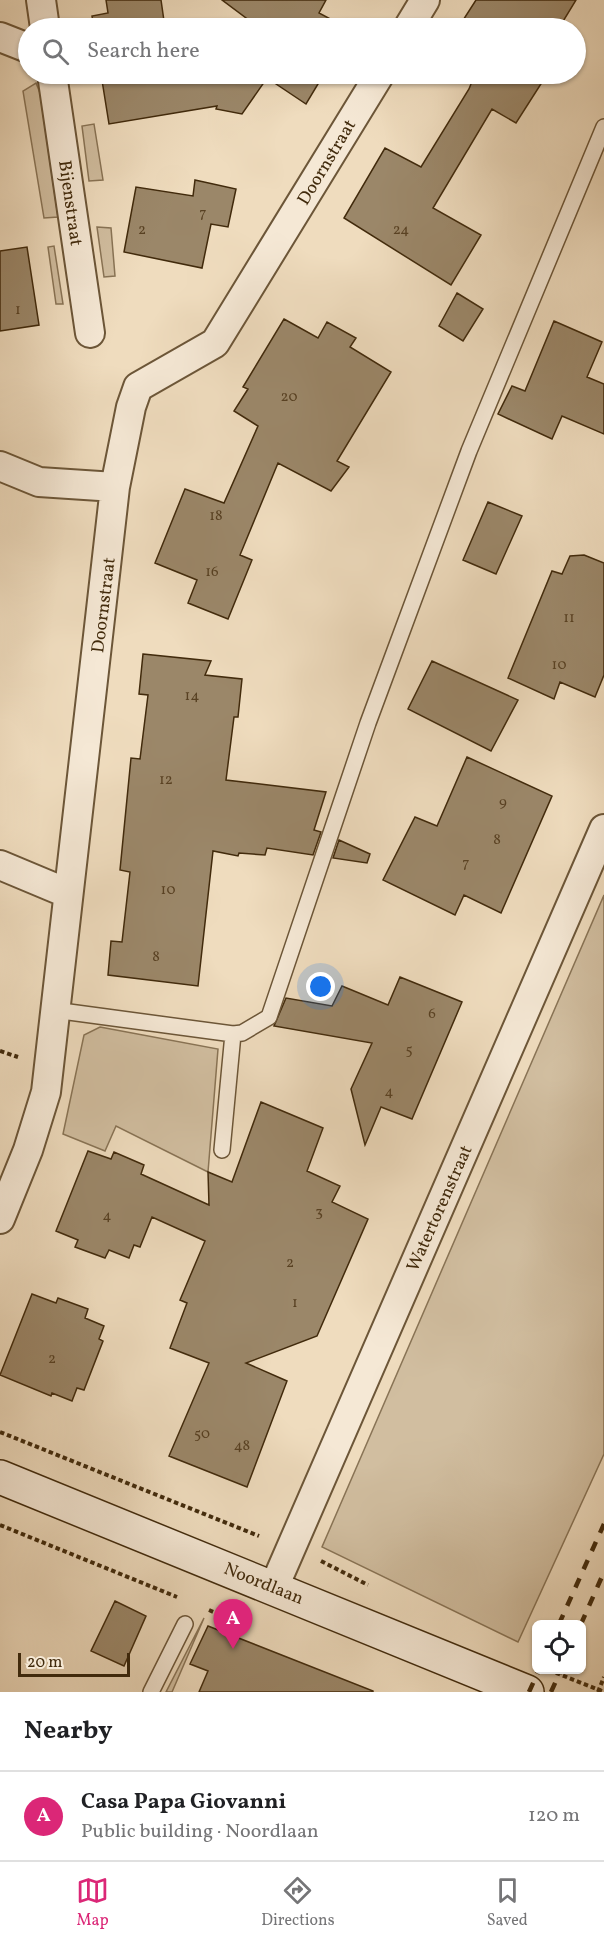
<!DOCTYPE html>
<meta charset="utf-8">
<style>
body{margin:0;font-family:Vollkorn,serif;background:#f2f2f2;color:#202124}
.controls{position:absolute;right:18px;bottom:18px;display:grid;overflow:hidden;border-radius:9px;box-shadow:0 2px 4px #0004}
.controls button{width:54px;height:54px;display:grid;place-items:center;padding:0;border:0;border-bottom:2px solid #e0e0e0;background:#fff;color:#202124;font:30px sans-serif}
.scale{position:absolute;left:18px;bottom:15px;width:112px;box-sizing:border-box;padding-left:6px;border:3px solid #412a0c;border-top:0;font-size:16px;line-height:21px;white-space:nowrap;color:#412a0c;-webkit-text-stroke:4px #f5e8d5;paint-order:stroke}
.you{position:absolute;left:321px;top:987px;width:21px;height:21px;margin:-15px;border:4px solid #fff;border-radius:50%;background:#1a73e8;box-shadow:0 0 0 9px #1a73e833}
.badge{display:grid;place-items:center;width:39px;height:39px;border-radius:50%;background:#db2777;color:#fff;font-size:20px;font-weight:700}
.pin{position:absolute;translate:-50% -50px;filter:drop-shadow(0 2px 3px #0008)}
.pin::after{content:'';position:absolute;top:32px;width:21px;height:18px;background:inherit;clip-path:polygon(0 0,100% 0,50% 100%)}
.list{margin:0;padding:0;list-style:none}
h2{display:flex;justify-content:space-between;align-items:center;height:78px;margin:0;padding:0 24px;font-size:26px}
h2 small{font-size:20px;font-weight:400;color:#757577}
.list li{display:grid;grid-template-columns:39px 1fr auto;gap:18px;align-items:center;box-sizing:border-box;height:90px;padding:0 24px;border-top:2px solid #e0e0e0}
.list b{display:block;font-size:22px;white-space:nowrap}
.list p{margin:0;font-size:20px;white-space:nowrap;color:#757577}
.list em{font-size:20px;font-style:normal;color:#757577}
.icon{flex:none;width:33px;height:33px;fill:none;stroke:currentColor;stroke-width:2;stroke-linecap:round;stroke-linejoin:round}
.map{position:relative;flex:none;width:604px;height:1692px;overflow:hidden}
.search{position:absolute;background:#fff;box-shadow:0 2px 4px #0004;left:18px;right:18px;top:18px;height:66px;display:flex;align-items:center;gap:15px;box-sizing:border-box;padding:0 21px;border-radius:33px;color:#757577;font-size:22px}
.sheet{height:168px;background:#fff}
nav{display:flex;justify-content:space-around;align-items:center;box-sizing:border-box;height:84px;border-top:2px solid #e0e0e0;background:#fff;font-size:16px;color:#757577}
nav a{display:grid;justify-items:center;gap:3px}
nav .on{color:#db2777}
.map>svg:first-child{display:block}
</style>
<div class="map">
<svg width="604" height="1692" viewBox="0 0 604 1692">
<rect width="100%" height="100%" fill="#efdcbe"/>
<filter id="stains"><feTurbulence type="fractalNoise" baseFrequency=".00333" numOctaves="4"/><feColorMatrix values="0 0 0 0 .2 0 0 0 0 .09 0 0 0 0 .02 0 0 0 .5 -.17"/></filter>
<radialGradient id="worn" r=".72"><stop offset=".6" stop-color="#630" stop-opacity="0"/><stop offset="1" stop-color="#630" stop-opacity=".3"/></radialGradient>
<path fill="#d1bea0" stroke="#897456" stroke-width="1.5" d="M36,83L40,93L58,217L44,218L23,91Z
M94,124L103,180L89,181L82,126Z
M97,227L111,228L115,276L104,277Z
M54,246L63,304H56L48,247Z
M604,895V1454L518,1642L322,1547Z
M100,1027L218,1049L208,1172L116,1126L105,1151L63,1134L84,1035Z
M204,1618L172,1692H166Z"/>
<path fill="#9b8769" stroke="#412a0c" stroke-width="1.5" d="M106,0H161L165,28H94L92,16L108,13Z
M222,0H326L319,13L347,28H252L254,24Z
M476,0H576L559,28H458Z
M101,74H324L306,104L267,78L242,114L216,109L217,106L109,124Z
M475,74H542L546,76L516,123L492,109L433,208L481,235L451,285L344,218L385,148L421,167L469,89Z
M195,180L236,189L228,227L211,224L202,268L124,252L136,187L193,196Z
M27,247L39,325L0,331V251Z
M457,293L483,309L463,341L439,326Z
M284,319L318,338L327,322L356,338L350,347L391,372L337,461L349,467L331,491L278,463L240,555L252,560L228,619L188,603L197,580L155,563L185,489L224,503L258,426L234,411L248,389L243,387Z
M554,321L602,342L587,377L604,384V434L562,416L552,439L498,414L512,386L525,391Z
M488,502L522,516L496,574L463,560Z
M584,555L604,563V675L595,697L560,682L554,699L508,678L552,571L562,574L570,556Z
M143,654L211,661L205,675L242,679L238,717H234L226,780L326,792L314,830L321,832L313,855L267,848L265,855L239,853L238,856L213,851L198,986L108,975L111,941L122,942L130,872L120,870L131,758L140,759L148,695L139,694Z
M432,661L518,700L491,751L408,709Z
M467,757L552,796L501,913L464,895L455,915L383,880L415,817L437,826Z
M339,840L370,854L367,863L333,858Z
M400,977L462,1002L412,1119L381,1107L365,1145L351,1089L372,1043L274,1026L286,998L332,1006L342,986L388,1005Z
M261,1102L323,1128L307,1171L340,1186L332,1202L368,1219L317,1336L246,1363L287,1381L247,1487L169,1456L209,1363L170,1348L187,1303L180,1300L205,1241L152,1217L140,1247L134,1245L129,1258L109,1250L105,1258L75,1247L78,1240L56,1231L88,1151L111,1159L114,1152L144,1165L141,1174L209,1205L208,1172L232,1182Z
M32,1294L56,1303L58,1298L88,1309L85,1318L104,1326L99,1339L103,1341L84,1390L77,1388L72,1401L52,1393L51,1396L0,1375Z
M115,1601L146,1616L124,1666L91,1651Z
M208,1626L373,1691V1692H199L208,1671L190,1664Z"/>
<g fill="none" stroke-linecap="round" stroke-linejoin="round">
<g stroke="#6c5638" stroke-width="18">
<path id="lane" d="M54,1010L233,1034L242,1033L269,1017L368,723L469,451L604,127
M222,1150L233,1034
M151,1692L185,1624"/>
</g>
<g stroke="#6c5638" stroke-width="32">
<path id="street" d="M41,0L45,28
M408,28L425,0
M0,37L28,48
M52,74L90,333
M0,466L39,482L115,487
M0,865L67,893
M0,1219L28,1150L46,1092L115,487L131,407L138,387L215,343L380,74
M274,1587L604,829"/>
</g>
<g stroke="#412a0c" stroke-width="36">
<path id="secondary" d="M0,1477L527,1692"/>
</g>
<path stroke="#412a0c" stroke-width="4" stroke-dasharray="4.5 3" stroke-linecap="butt" d="M0,1051L18,1057
M0,1432L259,1536
M0,1525L177,1597
M321,1561L368,1585
M209,1610L218,1614L233,1612
M598,1692L604,1677"/>
<use href="#lane" stroke="#f5e8d5" stroke-width="15"/>
<use href="#street" stroke="#f5e8d5" stroke-width="28"/>
<use href="#secondary" stroke="#f5e8d5" stroke-width="33"/>
<path stroke="#412a0c" stroke-width="4.5" stroke-dasharray="10 10" stroke-linecap="butt" d="M559,1624L604,1524
M581,1624L604,1572
M529,1692L539,1670
M551,1692L561,1670"/>
<path stroke="#412a0c" stroke-width="4" stroke-dasharray="4.5 3" stroke-linecap="butt" d="M549,1670L604,1692"/>
</g>
<g text-anchor="middle" stroke-width="6" stroke-linejoin="round" paint-order="stroke">
<g font-size="15" fill="#584123">
<text x="203" y="217">7</text>
<text x="142" y="234">2</text>
<text x="401" y="234">24</text>
<text x="18" y="314">1</text>
<text x="289" y="401">20</text>
<text x="216" y="520">18</text>
<text x="212" y="576">16</text>
<text x="569" y="622">11</text>
<text x="559" y="669">10</text>
<text x="192" y="700">14</text>
<text x="166" y="784">12</text>
<text x="503" y="806">9</text>
<text x="497" y="844">8</text>
<text x="466" y="867">7</text>
<text x="168" y="894">10</text>
<text x="156" y="961">8</text>
<text x="432" y="1018">6</text>
<text x="409" y="1054">5</text>
<text x="389" y="1096">4</text>
<text x="319" y="1216">3</text>
<text x="107" y="1220">4</text>
<text x="290" y="1267">2</text>
<text x="295" y="1307">1</text>
<text x="52" y="1363">2</text>
<text x="202" y="1438">50</text>
<text x="242" y="1450">48</text>
</g>
<g font-size="18" fill="#412a0c" stroke="#f5e8d5">
<text transform="translate(326 162) rotate(-59)" y="6">Doornstraat</text>
<text transform="translate(71 203) rotate(82)" y="6">Bijenstraat</text>
<text transform="translate(103 605) rotate(-83)" y="6">Doornstraat</text>
<text transform="translate(439 1208) rotate(-66)" y="6">Watertorenstraat</text>
<text transform="translate(264 1583) rotate(22)" y="6">Noordlaan</text>
</g>
</g>
<rect width="100%" height="100%" filter="url(#stains)"/>
<rect width="100%" height="100%" fill="url(#worn)"/>
</svg>
<div class="controls">
<button><svg class="icon" aria-label="locate" viewBox="0 0 24 24"><circle cx="12" cy="12" r="6"/><path d="M12 2v4M12 18v4M2 12h4M18 12h4"/></svg></button>
</div>
<div class="scale">20 m</div>
<div class="you"></div>
<div class="pin badge" style="left:233px;top:1649px">A</div>
<div class="search"><svg class="icon" aria-label="search" viewBox="0 0 24 24"><circle cx="10" cy="10" r="6"/><path d="M15 15l6 6"/></svg>Search here</div>
</div>
<section class="sheet">
<h2>Nearby<small></small></h2>
<ul class="list">
<li><span class="badge">A</span><div><b>Casa Papa Giovanni</b><p>Public building · Noordlaan</p></div><em>120 m</em></li>
</ul>
</section>
<nav>
<a class="on"><svg class="icon" aria-label="map" viewBox="0 0 24 24"><path d="M3 6l6-2 6 2 6-2v14l-6 2-6-2-6 2zM9 4v14M15 6v14"/></svg>Map</a>
<a><svg class="icon" aria-label="directions" viewBox="0 0 24 24"><path d="M12 3l9 9-9 9-9-9zM9 14v-3h6M13 9l2 2-2 2"/></svg>Directions</a>
<a><svg class="icon" aria-label="saved" viewBox="0 0 24 24"><path d="M7 4h10v16l-5-4-5 4z"/></svg>Saved</a>
</nav>
